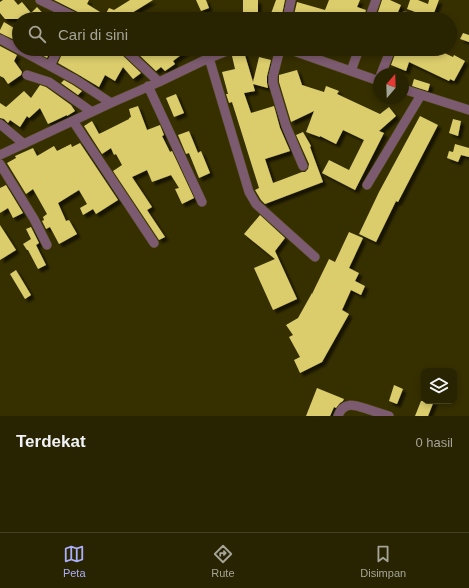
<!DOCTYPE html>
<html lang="id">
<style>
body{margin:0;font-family:Helvetica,sans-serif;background:#342f0f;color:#f1f3f6}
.controls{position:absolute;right:12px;bottom:12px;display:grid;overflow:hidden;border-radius:8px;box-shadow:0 2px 6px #0003}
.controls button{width:36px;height:36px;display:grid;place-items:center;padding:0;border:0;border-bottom:1px solid #444022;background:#282300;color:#f1f3f6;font:20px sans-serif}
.compass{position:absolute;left:373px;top:68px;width:36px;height:36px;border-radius:50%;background:#282300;box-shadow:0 2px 6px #0003;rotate:19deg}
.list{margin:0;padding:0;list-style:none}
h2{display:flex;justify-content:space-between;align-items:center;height:52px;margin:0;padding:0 16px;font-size:17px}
h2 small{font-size:13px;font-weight:400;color:#a5a499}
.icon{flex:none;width:22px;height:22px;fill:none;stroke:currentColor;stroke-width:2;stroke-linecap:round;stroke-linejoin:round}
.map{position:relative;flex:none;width:469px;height:416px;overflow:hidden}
.search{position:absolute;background:#282300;box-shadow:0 2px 6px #0003;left:12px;right:12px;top:12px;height:44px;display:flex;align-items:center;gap:10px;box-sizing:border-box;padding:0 14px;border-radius:22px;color:#a5a499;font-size:15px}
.sheet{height:116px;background:#282300}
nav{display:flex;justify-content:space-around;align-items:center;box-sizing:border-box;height:56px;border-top:1px solid #444022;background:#282300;font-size:11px;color:#a5a499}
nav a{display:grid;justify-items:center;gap:2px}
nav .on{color:#abaffb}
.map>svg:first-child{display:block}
</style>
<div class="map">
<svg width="469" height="416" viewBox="0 0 469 416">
<defs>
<filter id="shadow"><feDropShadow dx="3.5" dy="3.5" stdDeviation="1" flood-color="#0009"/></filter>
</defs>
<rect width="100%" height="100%" fill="#362f00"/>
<path fill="#dbcd6c" filter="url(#shadow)" d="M3,0H14L18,5L22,2L31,13L37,7L48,19H5L0,13V2Z
M54,0H89L87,4L105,15L109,8L114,10L130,0H153L122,19H85L84,16L82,14Z
M196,0H206L209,8L201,11Z
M243,0H258V19H243Z
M276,0H285L281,19H269Z
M329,0H360L357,7L366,10L363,19H293L297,2L325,10Z
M382,0H390L401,5L395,19L378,12Z
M410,0H418L428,4L429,0H439L432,18L407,9Z
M4,22L19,31V42L0,33V30Z
M463,33L469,35V42L460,39Z
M0,46L17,55L14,61L22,72L21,75L8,84L4,78L0,76Z
M31,49H51L47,58Z
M64,49H118L120,53L141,73L133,79L123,67L115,81L105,75L99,87L79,75L58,63Z
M133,49H189L173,61L175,64L165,71L161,67L156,71Z
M397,49H423L438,56L440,51L453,57L454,55L465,61L454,81L450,79L449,81L409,62L406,71L391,65Z
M244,52L253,82L259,57L271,60L267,76V83L268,88L253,84L255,91L244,93L251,113L274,106L280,128L290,151L265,159L273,183L302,172H305L308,169L309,164L296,135L303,132L311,146L310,147L317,166L323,182L265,204L261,200L255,190L259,188L232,102L229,103L226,94H228L222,72L235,69L232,56Z
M297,70L302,85L324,92L326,86L339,91L337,94L380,114L389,107L396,116L379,131L384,133L355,190L322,173L329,160L349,170L364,140L343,130L336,144L320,136V137L306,132L314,111L291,122L279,82V75Z
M414,79L430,84L428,91L412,86Z
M64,80L73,85L82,91L78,95L61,83Z
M40,85L46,87L71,105L75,111L67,116V115L48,124L40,108L29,118L27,116L20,127L10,120L8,123L4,119L0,118V103L6,107L24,91L31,98Z
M176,94L184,113L174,117L166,98Z
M138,106L147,130L160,125L164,135L162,136L170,152L172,151L194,198L182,204L175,189L179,188L171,175L152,182L147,170L132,177L152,207L147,210L165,237L159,240L113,171L122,165L116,154L114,155L111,148L102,154L84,126L92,121L99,134L129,119V118L131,117L129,109Z
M420,116L438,125L398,202L396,201L376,242L359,234L379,192Z
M453,119L461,121L458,136L449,133Z
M189,131L198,153L201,151L210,173L199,178L189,153L186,154L178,135Z
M80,143L118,200L96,214L93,209L83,215L80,208L87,204L79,190L58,203L66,221L69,220L77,234L59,244L50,227L46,229L42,221L44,220L43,217L47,214L33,189L26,194L7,163L16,158L15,156L33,148L37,156L54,146L57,151L71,144L72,147Z
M455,144L469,148V157L461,155L458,162L447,158L449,151L453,152Z
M6,185L23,213L13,218L8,208L0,213V188Z
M260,215L285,238L275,251L297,299L273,310L254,268L275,259L244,234Z
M0,225L16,250L0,260Z
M31,227L39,243L36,245L46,265L38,269L28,250H27L23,244L31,239L26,229Z
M349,232L363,238L349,268L359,273L355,281L365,286L361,295L351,290L342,310L349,314L322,362L300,373L294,360L300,357L289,337L293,335L286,325L298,318L312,293V294L329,259L335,262Z
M16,270L31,295L25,299L10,274Z
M394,385L403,389L397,404L389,401Z
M317,388L344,399L343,401L340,403L336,408L334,407L330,416H306Z
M421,401H434L428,416H415Z"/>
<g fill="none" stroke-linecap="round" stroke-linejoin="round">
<g stroke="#514b1c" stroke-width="10">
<path id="minor" d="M40,0L79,19
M287,19L291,0
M369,19L376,0
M404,19L405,16
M0,39L76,80L111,103
M124,49L159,82
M280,49L273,76V83L286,126L303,166
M288,49L379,81
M209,58L249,192L256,204L315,257
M50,66L58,49
M351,71L359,49
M381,74L391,49
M27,75L49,82L92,112
M148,86L202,202
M403,89L469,110
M73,121L154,243
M0,124L24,144
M0,155L111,103L159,82L209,58L232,49
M0,164L34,219L47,245
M367,185L421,95
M338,416C344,399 358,406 370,410C376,412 383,414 389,416"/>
</g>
<use href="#minor" stroke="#7c5a6f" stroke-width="9"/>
</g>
</svg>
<div class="controls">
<button><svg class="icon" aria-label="layers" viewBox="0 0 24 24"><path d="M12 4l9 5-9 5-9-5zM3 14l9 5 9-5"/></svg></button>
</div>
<svg class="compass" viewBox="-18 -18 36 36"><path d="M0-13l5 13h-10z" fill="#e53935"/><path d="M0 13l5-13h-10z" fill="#a5a499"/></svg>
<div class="search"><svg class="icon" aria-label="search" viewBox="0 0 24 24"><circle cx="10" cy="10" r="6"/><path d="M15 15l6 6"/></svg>Cari di sini</div>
</div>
<section class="sheet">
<h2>Terdekat<small>0 hasil</small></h2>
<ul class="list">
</ul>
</section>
<nav>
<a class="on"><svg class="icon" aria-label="map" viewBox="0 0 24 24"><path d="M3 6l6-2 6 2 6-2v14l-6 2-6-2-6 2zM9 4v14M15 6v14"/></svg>Peta</a>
<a><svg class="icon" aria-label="directions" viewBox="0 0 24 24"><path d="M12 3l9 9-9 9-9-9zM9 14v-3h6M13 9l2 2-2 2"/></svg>Rute</a>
<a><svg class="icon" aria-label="saved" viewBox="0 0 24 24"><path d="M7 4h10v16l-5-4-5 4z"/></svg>Disimpan</a>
</nav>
